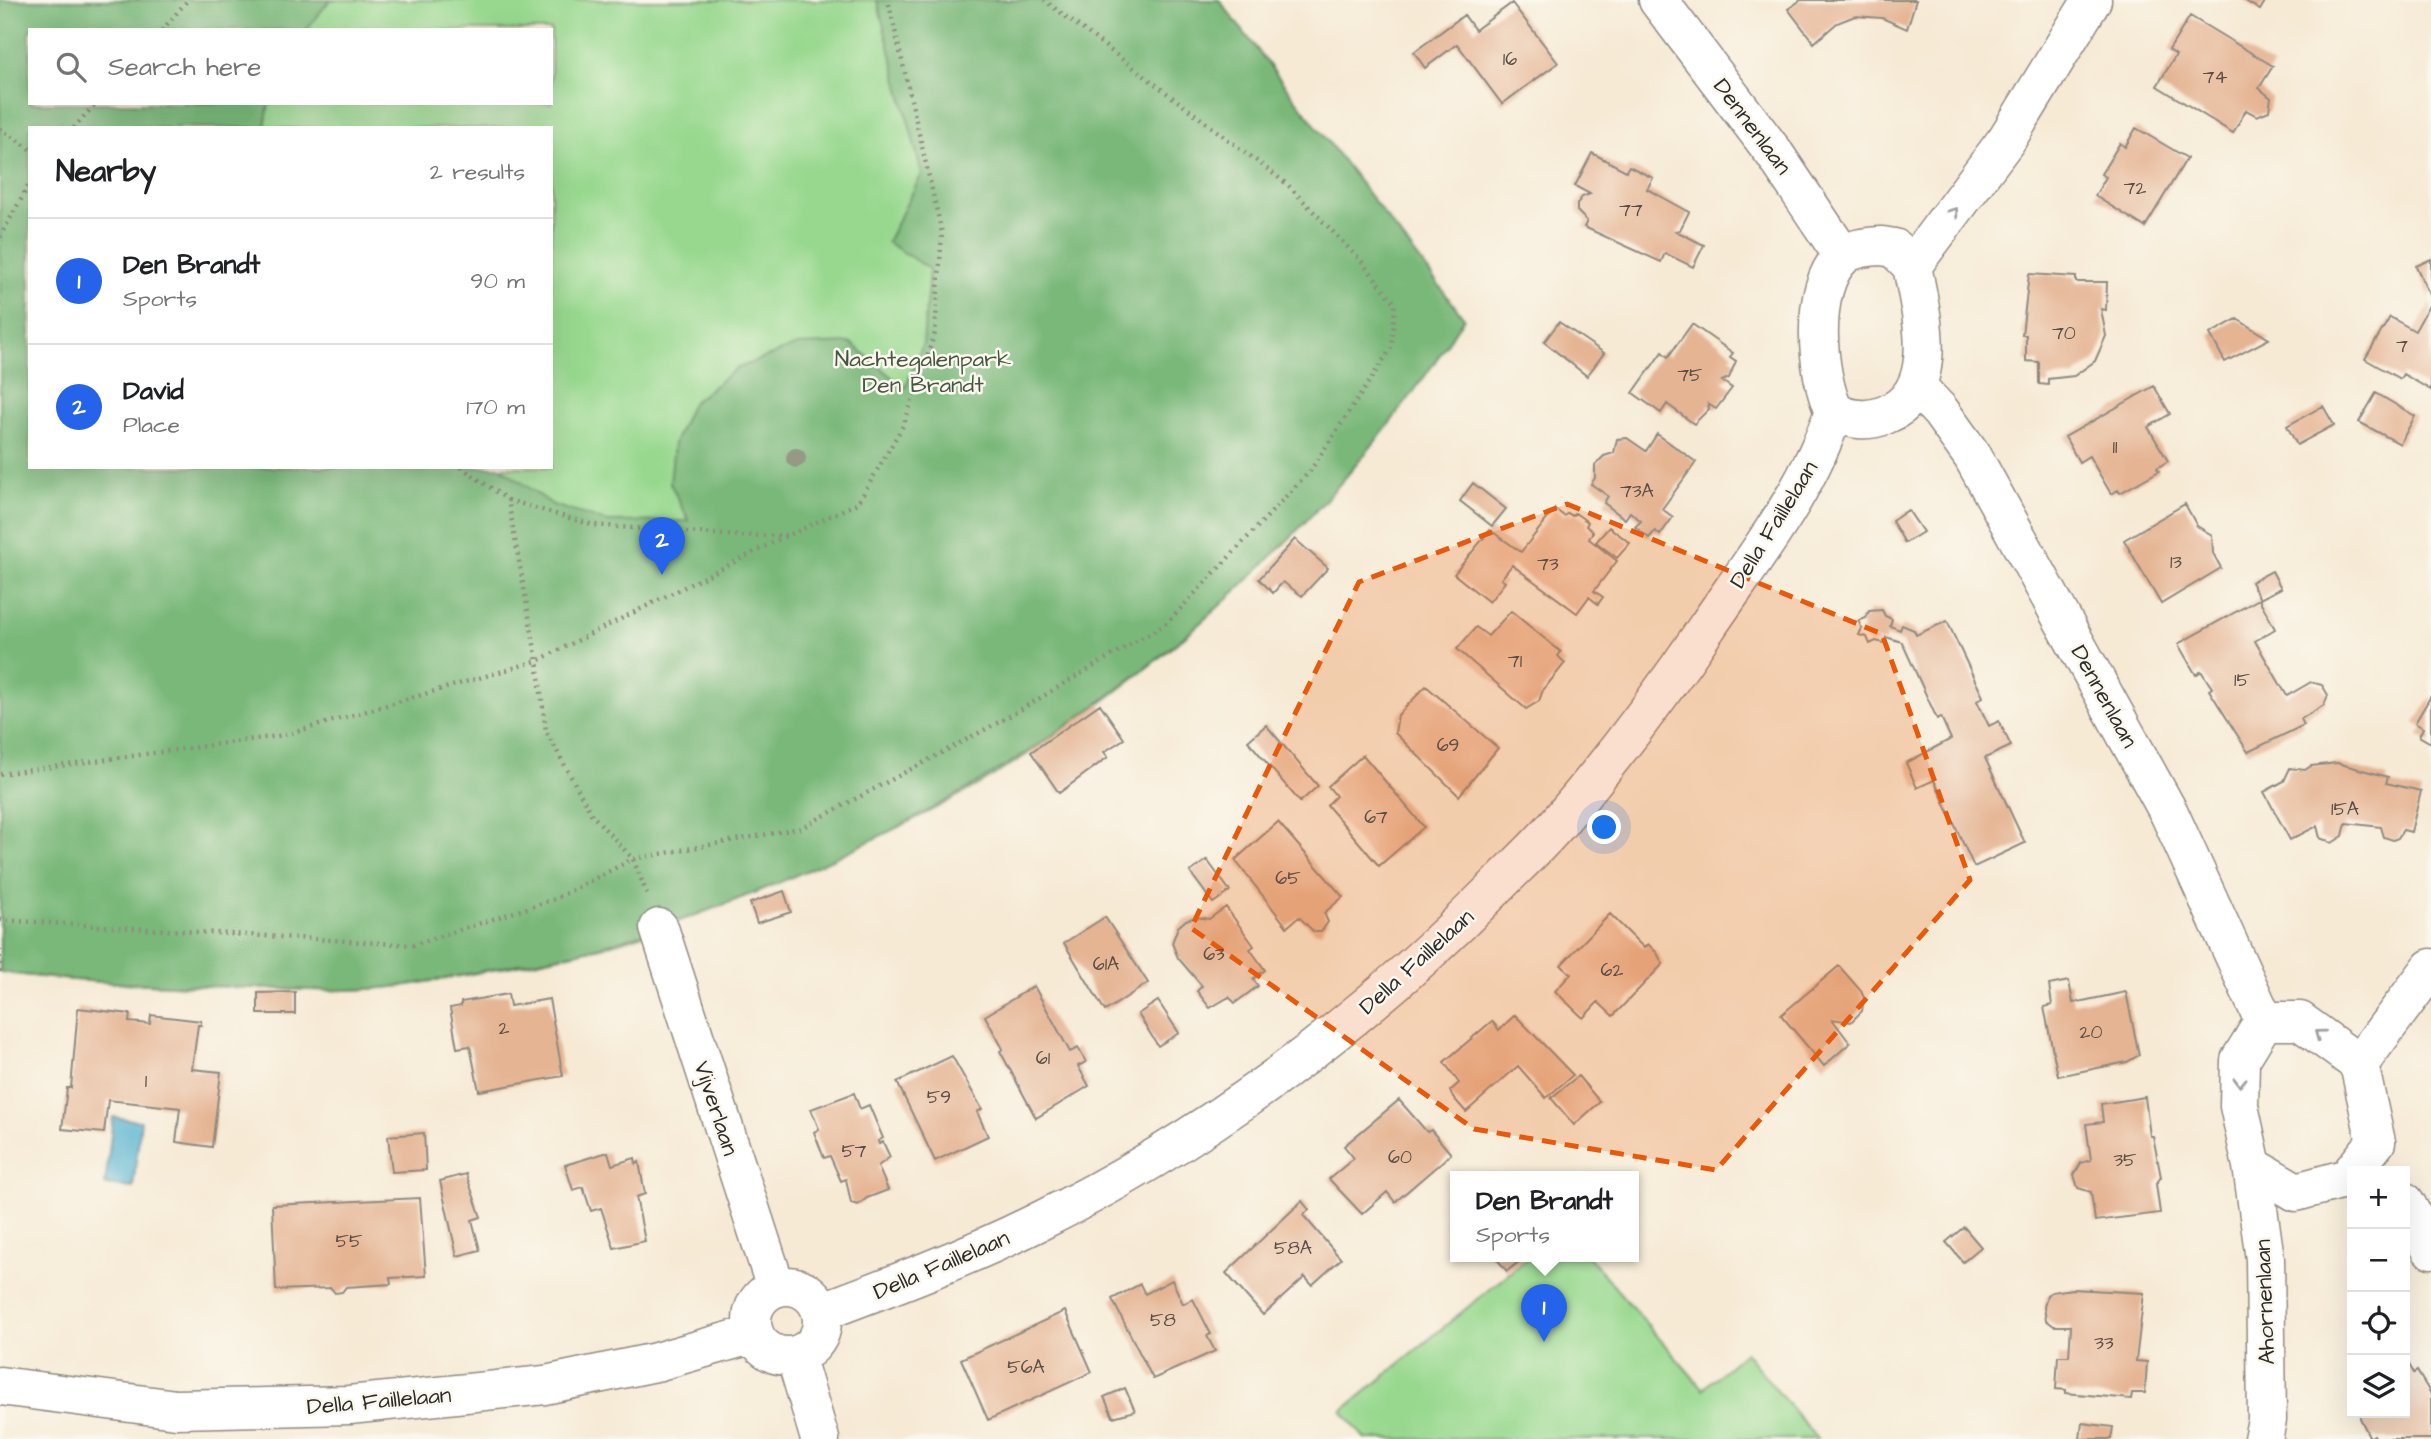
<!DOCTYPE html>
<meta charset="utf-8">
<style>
body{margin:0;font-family:"Architects Daughter",sans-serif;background:#f2f2f2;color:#202124}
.controls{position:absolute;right:21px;bottom:21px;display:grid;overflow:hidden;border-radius:0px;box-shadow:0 7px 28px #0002}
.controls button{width:63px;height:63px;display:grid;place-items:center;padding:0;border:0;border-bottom:2px solid #e0e0e0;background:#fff;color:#202124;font:35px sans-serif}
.you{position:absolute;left:1605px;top:828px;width:24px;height:24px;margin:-18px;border:5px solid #fff;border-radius:50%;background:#1a73e8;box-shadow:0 0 0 10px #1a73e833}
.badge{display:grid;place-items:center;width:46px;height:46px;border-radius:50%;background:#2563eb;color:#fff;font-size:23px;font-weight:700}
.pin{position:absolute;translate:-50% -58px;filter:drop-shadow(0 2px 4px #0008)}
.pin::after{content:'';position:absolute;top:37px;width:24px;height:21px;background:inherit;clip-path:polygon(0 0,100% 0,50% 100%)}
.popup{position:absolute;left:1450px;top:1171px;width:189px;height:91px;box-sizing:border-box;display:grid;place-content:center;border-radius:0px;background:#fff;filter:drop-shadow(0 2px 5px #0005);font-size:23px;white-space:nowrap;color:#757577}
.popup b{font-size:26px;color:#202124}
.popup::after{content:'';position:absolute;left:50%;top:100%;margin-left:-14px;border:14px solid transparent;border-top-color:#fff}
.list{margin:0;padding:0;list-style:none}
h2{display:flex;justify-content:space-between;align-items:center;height:91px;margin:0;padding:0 28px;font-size:30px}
h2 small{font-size:23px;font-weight:400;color:#757577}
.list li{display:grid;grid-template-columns:46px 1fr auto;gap:21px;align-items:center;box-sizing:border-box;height:126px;padding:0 28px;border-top:2px solid #e0e0e0}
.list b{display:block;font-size:26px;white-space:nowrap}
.list p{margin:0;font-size:23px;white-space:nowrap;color:#757577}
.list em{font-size:23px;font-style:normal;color:#757577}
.icon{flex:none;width:38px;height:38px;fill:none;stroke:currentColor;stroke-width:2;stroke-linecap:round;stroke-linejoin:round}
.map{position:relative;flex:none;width:2431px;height:1439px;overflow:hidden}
.search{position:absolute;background:#fff;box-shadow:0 7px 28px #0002;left:28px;top:28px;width:525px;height:77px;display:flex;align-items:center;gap:18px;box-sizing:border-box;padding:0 24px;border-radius:0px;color:#757577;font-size:26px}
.panel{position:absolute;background:#fff;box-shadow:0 7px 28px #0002;left:28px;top:126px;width:525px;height:343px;border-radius:0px}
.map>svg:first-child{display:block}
</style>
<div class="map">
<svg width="2431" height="1439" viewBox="0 0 2431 1439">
<rect width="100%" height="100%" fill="#fbf7ec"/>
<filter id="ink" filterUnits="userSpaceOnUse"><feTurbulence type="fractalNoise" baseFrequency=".0143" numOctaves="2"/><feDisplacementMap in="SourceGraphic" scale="14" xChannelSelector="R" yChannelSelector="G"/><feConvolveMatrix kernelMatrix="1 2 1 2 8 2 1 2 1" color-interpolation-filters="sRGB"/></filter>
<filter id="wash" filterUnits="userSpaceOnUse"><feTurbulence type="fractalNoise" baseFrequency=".00686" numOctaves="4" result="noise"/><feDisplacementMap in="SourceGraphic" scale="28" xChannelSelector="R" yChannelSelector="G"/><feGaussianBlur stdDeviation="1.57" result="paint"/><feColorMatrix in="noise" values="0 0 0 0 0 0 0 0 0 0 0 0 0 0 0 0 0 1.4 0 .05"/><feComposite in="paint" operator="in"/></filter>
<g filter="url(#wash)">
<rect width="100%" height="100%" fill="#f6ead5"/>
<path fill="#97d88e" stroke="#61825c" stroke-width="2" fill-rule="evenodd" d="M0,0H1219L1464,318C1355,489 1204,638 1034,750C948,808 849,853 753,891C704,911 652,934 601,947C538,962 472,975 408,985C349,994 289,989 230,987C153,984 76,983 0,972ZM30,30H551V103H30ZM30,128H551V467H30Z
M1530,1256H1588L1703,1389L1745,1352L1817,1439H1365L1342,1411Z"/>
<path fill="#79b879" stroke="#527252" stroke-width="2" d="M0,0H330L306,30H30V103H269L265,128H30V467H500L553,505L608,522L689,521L670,483L674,443L692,403L736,369L797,345L851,343L905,388L923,344L929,269L887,242L922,174L877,0H1219L1464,318C1267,627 957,838 609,944C577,954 542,959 509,966C475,972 442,980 408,985C349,994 289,989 230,987C153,984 76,983 0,972Z"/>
<path fill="#51b0d0" stroke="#3e6e7e" stroke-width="2" d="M113,1117L141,1121L133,1188L105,1185Z"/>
<g id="blocks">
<path fill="#e5b493" d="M1801,0H1916L1907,29L1882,18L1855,16L1837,23L1814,43L1788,9Z
M2244,0H2266L2260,10Z
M1512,3L1558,63L1502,104L1457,44L1425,68L1414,52L1464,15L1475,30Z
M2190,16L2273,66L2259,88L2271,98L2269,111L2257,116L2246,110L2233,133L2157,86L2176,55L2169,50Z
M2136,128L2187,158L2145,227L2095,196L2106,177L2101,174L2120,143L2125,147Z
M1592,153L1626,171L1629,166L1653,178L1647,189L1689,212L1680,230L1676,231L1704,245L1693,267L1665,253L1661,262L1584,227L1587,221L1577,211V204L1582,197L1590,194L1575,186Z
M2431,259V299L2416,266Z
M2029,274L2076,277V282H2107L2106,310L2101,309L2106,336L2095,361L2074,376L2048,379V385L2039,384V362L2026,361V335H2022Z
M2431,302V390L2403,374L2400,379L2365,359L2390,317L2415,331Z
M2237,319L2269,339L2225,362L2210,334Z
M1559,322L1604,353L1587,376L1544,342Z
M1692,324L1733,353L1730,357L1736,361L1729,378L1722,381L1732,388L1716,409L1708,404L1709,409L1694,424L1667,404L1661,413L1633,393L1662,352L1668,357Z
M2154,386L2170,414L2148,427L2168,461L2157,468L2159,471L2120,493L2118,490L2111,494L2089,456L2079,462L2065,437Z
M2376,393L2415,416L2400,444L2359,422Z
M2323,406L2334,425L2297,445L2287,426Z
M1657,434L1696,462L1662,509L1673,517L1660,535L1655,531L1649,538L1635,527L1641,521L1630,512L1625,519L1604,503L1608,496L1591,484L1595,478V465L1604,456L1614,453L1617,439L1627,438L1646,451Z
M1473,483L1506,509L1492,526L1460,501Z
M2185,504L2197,526L2212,535L2213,553L2221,568L2161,604L2124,540Z
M1555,509L1564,516L1568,513L1572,516L1575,513L1588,522L1586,526L1593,532L1589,539L1617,561L1594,591L1603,597L1598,604L1589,597L1577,613L1512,565L1501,579L1505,582L1489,602L1454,574L1490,530L1521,552Z
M1908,510L1923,532L1905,543L1892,521Z
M1609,527L1630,543L1617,558L1596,542Z
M1295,539L1328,568L1302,596L1283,582L1273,593L1259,579Z
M2272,571L2281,588L2260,599L2251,582Z
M2259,599L2275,629L2255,641L2287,696L2311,682L2322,685L2328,695L2324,705L2301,719L2304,725L2248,752L2209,690L2212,688L2201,671L2196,675L2178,644Z
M1882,610L1885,616L1892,619L1890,626L1900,630L1902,625L1914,630L1916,635L1947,621L1983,697L1977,701L1989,726L1999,721L2011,746L1985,758L2025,843L1974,867L1934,780L1917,788L1906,763L1951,739L1941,717L1937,719L1902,642L1886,637L1884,643L1876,641L1870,644L1867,637L1859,635L1862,628L1858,621L1866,618L1869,611Z
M1511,611L1561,652L1558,656L1565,663L1543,690L1539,701L1526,709L1457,649L1476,627L1488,636Z
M1426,686L1498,748L1459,796L1395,733L1398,715Z
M2431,696V743L2419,736L2423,728L2415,723Z
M1100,704L1124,739L1104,752L1108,757L1059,793L1031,752Z
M1266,725L1318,786L1300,802L1248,741Z
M1363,755L1424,827L1379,866L1327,805L1336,796L1328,786Z
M2337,763L2388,777L2386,783L2421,791L2411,832L2403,830L2398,838L2393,840L2384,837L2381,827L2346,823L2343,836L2332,843L2320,838L2317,826L2290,840L2264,792L2284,781L2290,768L2305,770L2311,766Z
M1278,822L1343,897L1324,913L1328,922L1321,932H1314L1299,917L1287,927L1235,860Z
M1207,860L1230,891L1213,903L1190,872Z
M784,891L791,912L757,923L750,903Z
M1226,907L1254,946L1250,949L1265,970L1253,979L1258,986L1235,1003L1229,997L1210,1008L1197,991L1202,986L1178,958L1172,943L1178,927L1186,920L1196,917L1209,919Z
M1610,914L1644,948L1648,944L1657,953L1663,964L1613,1016L1598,1002L1583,1018L1555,991L1571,974L1561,965Z
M1105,917L1148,983L1105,1011L1064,943Z
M1839,966L1861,991L1864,998L1862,1011L1851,1022L1832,1019L1850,1043L1824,1066L1781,1015Z
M2069,981L2073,1003L2126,992L2139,1055L2127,1062L2058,1076L2044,1007L2052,1005L2049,985Z
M1034,986L1070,1052L1078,1048L1086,1062L1078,1066L1089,1086L1036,1118L1000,1051L1003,1049L985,1016Z
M295,992V1014H258V993Z
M508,994L510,1006L549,999L563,1076L479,1091L470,1046L457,1048L450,1008L461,1006V1002Z
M1158,1001L1179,1033L1158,1046L1138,1014Z
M78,1008L130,1014L129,1022L150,1024L151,1015L201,1021V1025H198L192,1069L221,1072L212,1147L176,1142L180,1108L108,1100L104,1133L62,1129L67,1088H71Z
M1515,1015L1573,1075L1546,1098L1518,1066L1466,1112L1452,1096L1450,1091L1459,1083L1444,1062L1492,1021L1499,1030Z
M952,1056L982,1109L977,1112L988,1136L935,1161L897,1082Z
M1578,1076L1600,1102L1574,1125L1551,1098Z
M854,1093L860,1109L869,1105L883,1138L878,1141L879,1144L883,1142L890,1157L878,1166L888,1190L867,1198L858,1205L851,1203L846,1179L841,1181L830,1156L824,1158L814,1132L819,1129L811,1109Z
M2145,1097L2150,1136H2153L2161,1177L2156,1184L2160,1213L2095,1221L2091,1192L2078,1188L2074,1175L2081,1163L2091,1160L2086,1124L2103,1122L2101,1104Z
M1399,1100L1427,1132L1431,1130L1451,1154L1395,1202L1387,1192L1362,1214L1329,1179L1354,1158L1344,1146Z
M424,1133L426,1170L392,1172L388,1136Z
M608,1152L612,1165L635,1158L636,1164L639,1162L645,1194L636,1197L645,1241L614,1248L601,1208L591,1211L583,1187L573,1190L565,1165Z
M466,1174L481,1217L472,1220L480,1250L457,1256L440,1181Z
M420,1198L426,1276L390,1278L391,1284L346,1287L342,1292L335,1293L331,1288L276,1290L272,1205Z
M1302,1201L1309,1210L1303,1215L1341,1259L1312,1285L1305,1277L1263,1315L1226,1273Z
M1964,1227L1981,1247L1963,1262L1946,1242Z
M1494,1256H1526L1507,1271Z
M1172,1280L1183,1304L1193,1299L1211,1334L1207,1336L1215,1351L1153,1379L1112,1299L1140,1284L1145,1294Z
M2072,1289L2144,1293L2136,1361L2147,1362L2145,1393H2132L2131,1399L2066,1393V1390L2056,1389L2058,1356H2069L2071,1326H2054L2046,1320L2044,1307L2047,1295L2052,1292Z
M1065,1311L1092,1372L988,1420L961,1359Z
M2405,1358L2414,1373L2417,1371L2431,1394V1439H2376L2374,1435L2370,1438L2360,1418L2361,1413H2405Z
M1125,1388L1135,1411L1113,1417L1104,1397Z
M2082,1423L2113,1427L2111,1439H2080Z"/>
</g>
</g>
<g filter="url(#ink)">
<use href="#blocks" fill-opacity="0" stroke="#908a80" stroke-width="2"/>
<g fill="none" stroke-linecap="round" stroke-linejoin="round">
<g stroke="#908a80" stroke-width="41">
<path id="minor" d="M1658,0L1774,153L1843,256
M1882,246L1894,248L1912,266C1921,313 1943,392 1885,415C1868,422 1849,420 1834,411C1816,374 1809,287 1842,257C1852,247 1869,247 1882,246Z
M1912,266L2007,139L2092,0
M1918,388L1940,411L1973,457L2169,813L2264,1021
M659,928L776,1288
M2264,1021L2240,1060L2239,1106L2252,1166L2296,1192L2348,1178L2352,1173
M2264,1021H2300L2359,1064L2376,1142L2353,1171
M2359,1064L2431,968
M2252,1166L2265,1259L2267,1420L2263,1439
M2405,1202L2431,1249
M752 1321a35 35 0 1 1 70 0a35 35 0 1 1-70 0Z
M821,1312C893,1285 965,1258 1034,1224C1203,1141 1358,1026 1491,892C1513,869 1538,847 1559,822C1612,760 1661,695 1707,627C1754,558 1808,491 1834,411
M795,1355L820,1439
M0,1386L176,1409L349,1405L545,1385L656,1362L754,1334"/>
</g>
<path stroke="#908a80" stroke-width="4.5" stroke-dasharray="2 5" stroke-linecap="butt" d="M162,30L188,0
M0,128L30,149
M74,128L96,103
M0,237L30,183
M461,467L508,500L537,661L546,731L592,815L633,859L647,894
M508,500L593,525L741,536L789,535L858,503L904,424L935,333L942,233L888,0
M0,774L285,735L537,661L786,536
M0,920L413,945L555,899L633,859L801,828L1001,721L1167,623L1310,471L1392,347L1395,303L1362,262L1287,184L1044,0
M0,949V977"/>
<use href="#minor" stroke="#fff" stroke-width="38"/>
</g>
<circle fill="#959985" cx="796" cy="458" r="10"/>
<defs><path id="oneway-chevron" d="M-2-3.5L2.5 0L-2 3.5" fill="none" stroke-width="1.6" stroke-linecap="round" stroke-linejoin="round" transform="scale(1.75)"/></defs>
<g stroke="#a0a0a0">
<use href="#oneway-chevron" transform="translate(1954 212) rotate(-54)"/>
<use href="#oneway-chevron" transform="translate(2319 1034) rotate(-144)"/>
<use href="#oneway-chevron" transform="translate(2240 1082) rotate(92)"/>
</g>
</g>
<path fill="#e8590c" fill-opacity="0.2" stroke="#e8590c" stroke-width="5" stroke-dasharray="14 9" stroke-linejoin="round" d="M1567,504L1882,634L1970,880L1716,1170L1474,1129L1191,928L1359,582Z"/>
<g text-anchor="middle" stroke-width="5" stroke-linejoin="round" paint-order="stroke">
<g font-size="19" fill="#5a4d45">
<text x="1510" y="65">16</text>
<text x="2215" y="83">74</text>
<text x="2135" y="194">72</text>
<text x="1631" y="216">77</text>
<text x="2064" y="339">70</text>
<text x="2402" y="352">7</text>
<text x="1690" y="381">75</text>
<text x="2115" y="453">11</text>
<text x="1637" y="497">73A</text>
<text x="2176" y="568">13</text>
<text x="1548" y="570">73</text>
<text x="1515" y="667">71</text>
<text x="2242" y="686">15</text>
<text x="1448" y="751">69</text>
<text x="2345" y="815">15A</text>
<text x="1376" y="823">67</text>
<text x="1288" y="884">65</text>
<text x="1214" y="960">63</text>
<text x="1106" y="970">61A</text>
<text x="1612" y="976">62</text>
<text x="504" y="1034">2</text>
<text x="2091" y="1038">20</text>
<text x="1043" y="1064">61</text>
<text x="146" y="1087">1</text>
<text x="939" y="1103">59</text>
<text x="854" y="1157">57</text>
<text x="1400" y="1163">60</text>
<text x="2125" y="1166">35</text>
<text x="349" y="1247">55</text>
<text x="1293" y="1254">58A</text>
<text x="1163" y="1326">58</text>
<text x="2104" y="1349">33</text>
<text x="1026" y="1373">56A</text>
</g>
<g font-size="23" fill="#2b2b2b" stroke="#fbf7ec">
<text transform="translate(1753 126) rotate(53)" y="8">Dennenlaan</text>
<text transform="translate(1773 524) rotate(-58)" y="8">Della Faillelaan</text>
<text transform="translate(2105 696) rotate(61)" y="8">Dennenlaan</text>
<text transform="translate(1416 961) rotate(-42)" y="8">Della Faillelaan</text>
<text transform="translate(717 1108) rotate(72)" y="8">Vijverlaan</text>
<text transform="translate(941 1264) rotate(-23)" y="8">Della Faillelaan</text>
<text transform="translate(2264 1302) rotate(-92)" y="8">Ahornenlaan</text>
<text transform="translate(379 1400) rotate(-5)" y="8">Della Faillelaan</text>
</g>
<g font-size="23" fill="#465644" stroke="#fbf7ec">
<text x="923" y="366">Nachtegalenpark<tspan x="923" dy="26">Den Brandt</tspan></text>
</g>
</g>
</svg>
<div class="controls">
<button>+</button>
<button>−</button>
<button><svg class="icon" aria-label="locate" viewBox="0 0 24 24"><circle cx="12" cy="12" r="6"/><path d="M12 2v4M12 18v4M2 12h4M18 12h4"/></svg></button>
<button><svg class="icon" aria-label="layers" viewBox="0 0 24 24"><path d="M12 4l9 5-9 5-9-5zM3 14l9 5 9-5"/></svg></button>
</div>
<div class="you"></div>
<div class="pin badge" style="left:1544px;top:1342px">1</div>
<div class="popup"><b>Den Brandt</b>Sports</div>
<div class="pin badge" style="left:662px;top:575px">2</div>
<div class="search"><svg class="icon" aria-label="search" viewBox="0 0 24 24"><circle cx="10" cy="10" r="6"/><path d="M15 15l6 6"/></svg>Search here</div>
<section class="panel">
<h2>Nearby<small>2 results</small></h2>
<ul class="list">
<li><span class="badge">1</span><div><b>Den Brandt</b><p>Sports</p></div><em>90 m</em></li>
<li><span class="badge">2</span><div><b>David</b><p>Place</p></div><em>170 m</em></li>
</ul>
</section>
</div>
